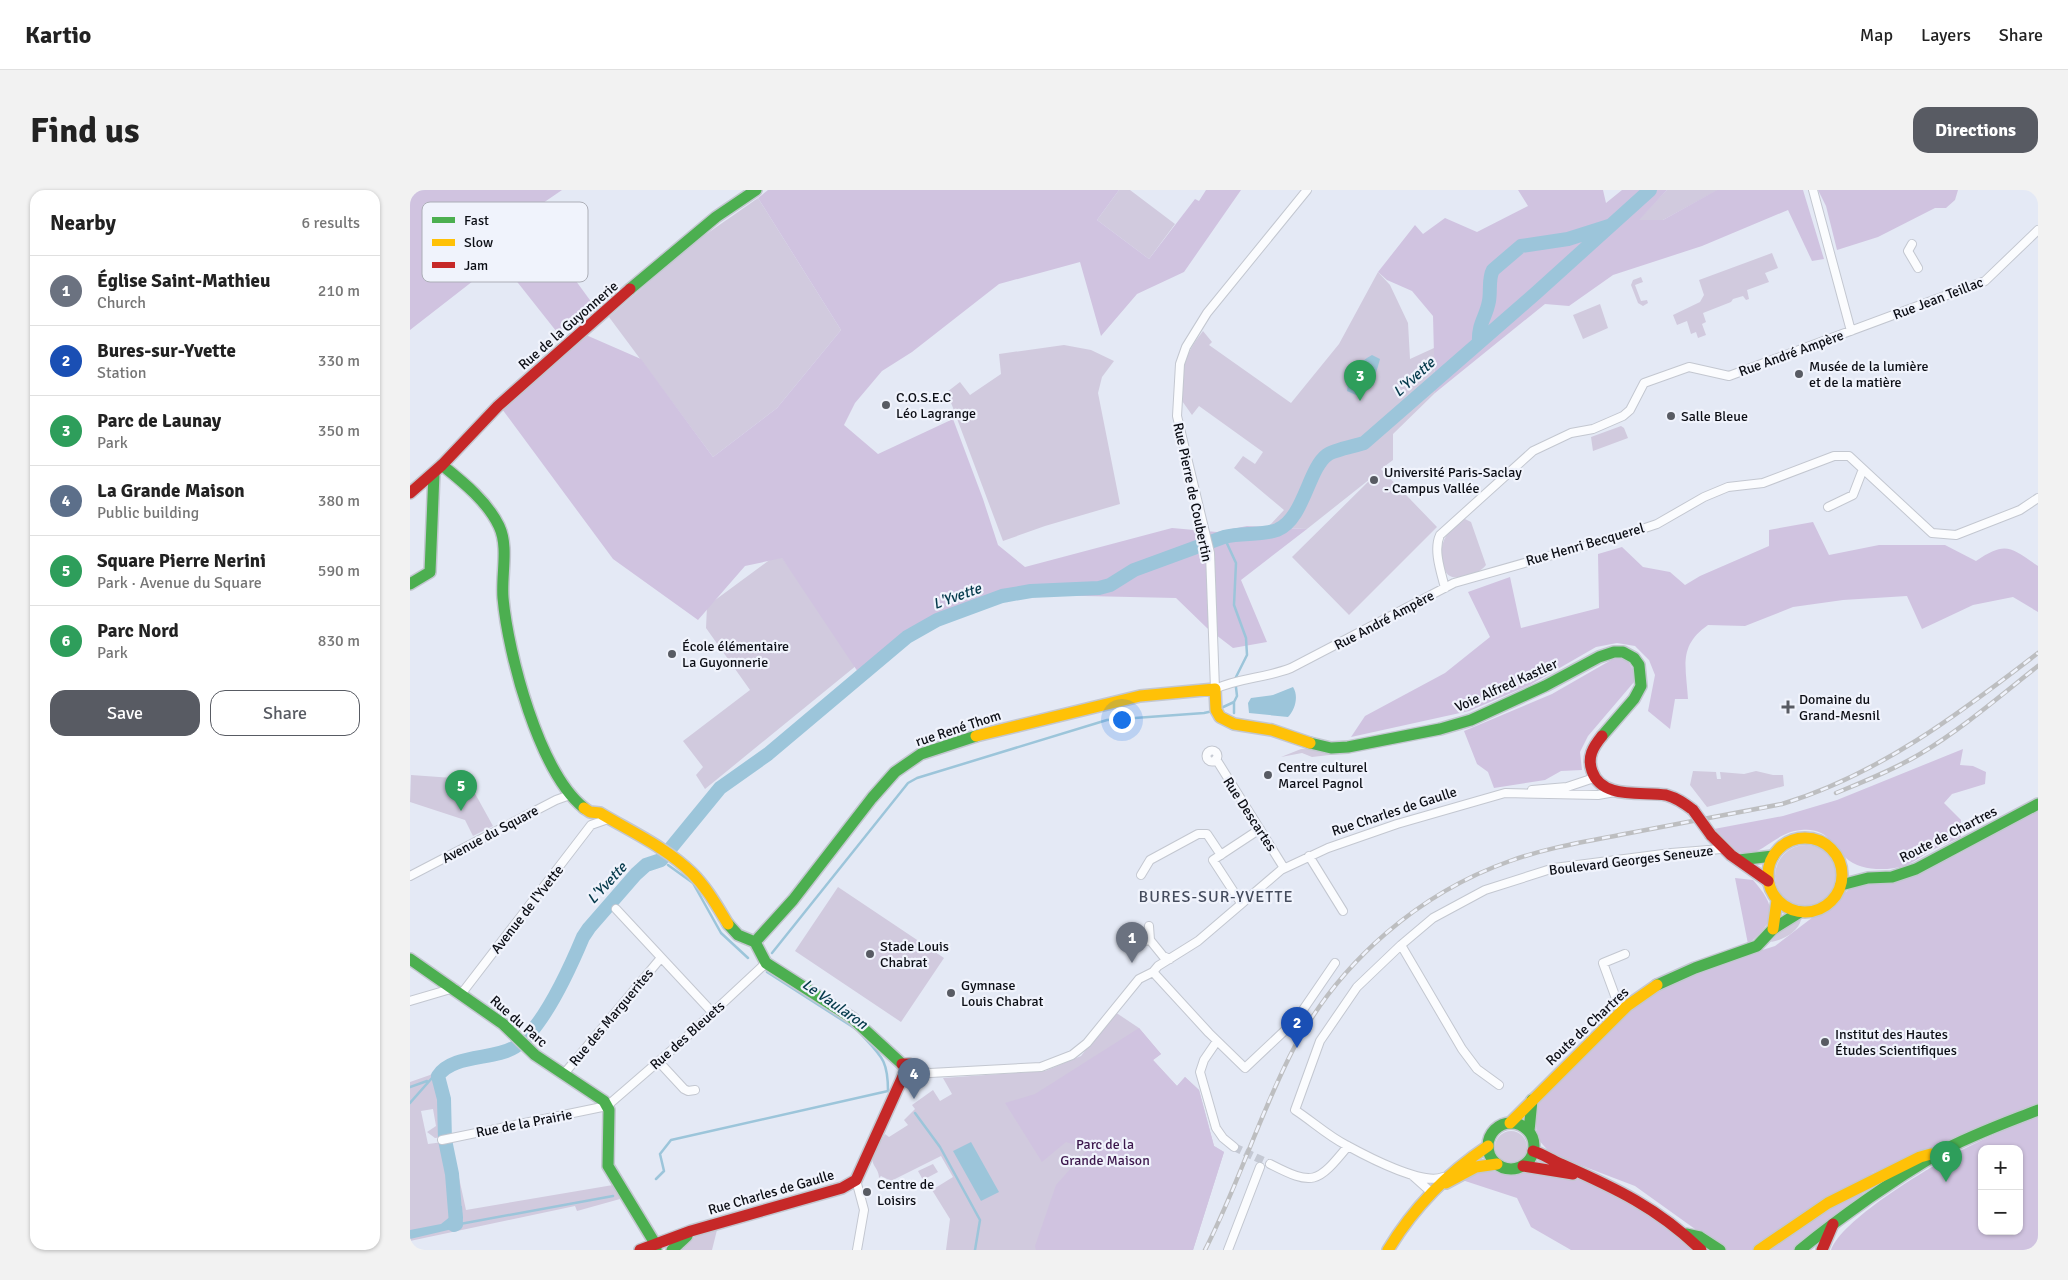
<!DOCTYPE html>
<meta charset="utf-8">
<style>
body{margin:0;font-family:Signika,sans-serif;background:#f2f2f2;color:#222}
.controls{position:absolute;right:15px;bottom:15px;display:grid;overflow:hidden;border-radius:10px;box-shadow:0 1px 4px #0004}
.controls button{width:45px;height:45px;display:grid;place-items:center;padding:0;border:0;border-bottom:1px solid #e0e0e0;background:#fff;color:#222;font:25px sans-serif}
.you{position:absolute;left:711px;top:529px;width:18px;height:18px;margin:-12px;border:4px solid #fff;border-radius:50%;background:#1a73e8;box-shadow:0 0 0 8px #1a73e833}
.badge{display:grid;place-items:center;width:32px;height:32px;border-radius:50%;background:#585b63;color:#fff;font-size:16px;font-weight:700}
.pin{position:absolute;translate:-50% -41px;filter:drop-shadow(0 1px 2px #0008)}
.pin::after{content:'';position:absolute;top:26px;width:18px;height:15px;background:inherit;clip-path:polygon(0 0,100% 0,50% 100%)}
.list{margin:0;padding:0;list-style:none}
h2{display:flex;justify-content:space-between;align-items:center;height:65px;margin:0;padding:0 20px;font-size:21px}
h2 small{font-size:16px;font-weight:400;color:#767676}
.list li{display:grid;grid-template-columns:32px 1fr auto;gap:15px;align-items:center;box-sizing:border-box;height:70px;padding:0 20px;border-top:1px solid #e0e0e0}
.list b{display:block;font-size:19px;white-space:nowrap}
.list p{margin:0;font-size:16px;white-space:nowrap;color:#767676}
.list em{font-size:16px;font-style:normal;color:#767676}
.actions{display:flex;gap:10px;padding:15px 20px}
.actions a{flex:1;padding:11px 0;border:1px solid #585b63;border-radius:15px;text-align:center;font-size:18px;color:#585b63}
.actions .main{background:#585b63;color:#fff}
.map{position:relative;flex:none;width:1628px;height:1060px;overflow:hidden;border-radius:15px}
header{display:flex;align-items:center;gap:30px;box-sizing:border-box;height:70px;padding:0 25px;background:#fff;border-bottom:1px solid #e0e0e0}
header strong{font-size:24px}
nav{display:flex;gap:28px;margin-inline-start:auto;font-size:18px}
.intro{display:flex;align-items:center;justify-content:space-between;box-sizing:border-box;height:120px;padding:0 30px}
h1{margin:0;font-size:35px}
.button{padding:12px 22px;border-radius:15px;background:#585b63;color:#fff;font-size:18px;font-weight:700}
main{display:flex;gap:30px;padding:0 30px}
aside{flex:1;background:#fff;border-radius:15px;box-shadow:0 1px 4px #0004}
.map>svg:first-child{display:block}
</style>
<header>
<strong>Kartio</strong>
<nav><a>Map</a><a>Layers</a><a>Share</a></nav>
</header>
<div class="intro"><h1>Find us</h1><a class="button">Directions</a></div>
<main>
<aside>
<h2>Nearby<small>6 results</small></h2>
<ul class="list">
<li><span class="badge" style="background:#6b7280">1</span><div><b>Église Saint-Mathieu</b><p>Church</p></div><em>210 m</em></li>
<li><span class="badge" style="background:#1a4fb4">2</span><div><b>Bures-sur-Yvette</b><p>Station</p></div><em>330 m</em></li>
<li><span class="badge" style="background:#2e9e5b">3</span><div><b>Parc de Launay</b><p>Park</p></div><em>350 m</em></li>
<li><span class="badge" style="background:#5c6f8a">4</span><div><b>La Grande Maison</b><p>Public building</p></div><em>380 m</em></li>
<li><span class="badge" style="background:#2e9e5b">5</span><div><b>Square Pierre Nerini</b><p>Park · Avenue du Square</p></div><em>590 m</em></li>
<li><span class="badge" style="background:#2e9e5b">6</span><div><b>Parc Nord</b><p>Park</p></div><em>830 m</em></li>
</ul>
<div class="actions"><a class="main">Save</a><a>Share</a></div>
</aside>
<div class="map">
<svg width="1628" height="1060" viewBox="0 0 1628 1060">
<rect width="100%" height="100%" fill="#e4e9f5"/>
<path fill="#d1cade" d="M709,0H720L765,34L739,69L687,30Z
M1257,0H1308L1253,30H1228Z
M348,8L431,140L367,218L303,267L199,127L282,54Z
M1362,63L1368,78L1355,83L1359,92L1337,100L1339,109L1336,110L1333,106L1323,109L1321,112L1293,123L1296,132L1292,134L1296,145L1288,148L1286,142L1281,144L1277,131L1267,135L1263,125L1290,112L1294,105L1289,90Z
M968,82L980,95L998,133L1000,169L1024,158L1025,203L983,244V270L971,279L1027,337L939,425L882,367L965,285L897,339L858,337L874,320L824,278L833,266L845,274L853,262L789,216L782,225L770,208C772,178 774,165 793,141L802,152L799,155L881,213L929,154Z
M1231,87L1233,92L1225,95L1231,111L1237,110L1238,113L1233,116L1228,113L1221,95L1223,90Z
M1190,114L1198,138L1173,149L1163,125Z
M654,155L681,160L704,171L692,187L688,203L710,314L635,336L593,351L537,202L550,192L560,205L591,184L589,164Z
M1211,236L1214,238L1218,248L1183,261L1181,247Z
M1053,328L1061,332L1076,375C1071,383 1049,391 1040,386C1032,383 1030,360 1033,353C1036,343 1046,335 1053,328Z
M369,363L447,475L295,599L286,585L293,577L273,551L340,500L296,438L297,416Z
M900,558L928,564L902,567L892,563L871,567L891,559Z
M1283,581L1306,582L1307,589H1311L1310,582L1334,584L1346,581L1363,585H1373L1374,596L1297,617L1280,595Z
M1,585L57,589L83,636L63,646L55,630L0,612Z
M1365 686a31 31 0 1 1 62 0a31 31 0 1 1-62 0Z
M428,697L534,768L491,832L385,761Z
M1388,729L1391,730C1388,742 1373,750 1361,752L1369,739Z
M705,822L729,838L751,864L743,870L767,896L775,887L789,900L804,956L814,962L783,1060H536L540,1029L522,1000L543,987L531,966L481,991L471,986L469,988C469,981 465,978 463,973C460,965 471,952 475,944L479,947L498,935L494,930L505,919L502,915L523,900L530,911L542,904L533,888L635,881L671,866Z
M35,874L34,884L40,946L25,948L17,942L26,936L23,919L11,921L18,954L41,951L56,1020L203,995L210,1009L167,1021L165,1016L0,1051V892L20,885Z
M1085 957a16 16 0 1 1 32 0a16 16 0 1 1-32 0Z
M523,974L528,982L513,990L508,981Z
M307,1040L302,1060H266L288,1045Z"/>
<path fill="#d0c3e0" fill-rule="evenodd" d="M0,0H152L117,24L185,117L150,146L90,70L0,140Z
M358,0H709L687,30L739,69L785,9L789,11L796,0H831L774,82L727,104L691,146L670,72L589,94L502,162L472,181L445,213L434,235L468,264L543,229L573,309L588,355L615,377L762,338L807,342L837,336L897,339L831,390L857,452L823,458L797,438L766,408L588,404L529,425L486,452L448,482L372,368L335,376L288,430L203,369L92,219L176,145L231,169L303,267L367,218L431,140L348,8Z
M1108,0H1193L1196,13L1212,0H1257L1229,30H1253L1307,0H1393L1414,69L1402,71L1378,20L1292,56L1203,85L1159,116L1135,114L1025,203L1023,126L1002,101L977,90L968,82L1005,35L1013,44L1035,28L1067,42L1118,16Z
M1408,0H1548L1545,10L1536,18H1525L1468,47L1427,60L1416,16Z
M1403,332L1419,365L1469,355H1535L1566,371C1596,351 1600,357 1628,376V422L1603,407L1563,415L1512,439L1497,406L1433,410L1383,417L1335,436L1298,435C1268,456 1276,476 1278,509H1265L1260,539L1238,521L1245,485L1239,470L1225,456L1207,453L1186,457L1120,495L1059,521L941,547L955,526L1035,483L1080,447L1058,402L1100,387L1111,438L1189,418L1188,364L1212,357L1233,377L1260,382L1275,395L1290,386L1359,356V340Z
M1216,468L1224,481V492L1178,546L1170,562L1172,580L1151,581L1135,590L1084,598L1078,582L1067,574L1054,541L1142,504L1203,469Z
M1553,559L1550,575L1563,576L1576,582L1575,594L1542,604L1534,613L1551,630V647C1541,652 1530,656 1520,661C1512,666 1503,673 1494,676C1477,681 1449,681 1436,668C1421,653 1416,637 1391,640C1354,643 1342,692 1304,639L1373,626L1427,610Z
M1628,619V920L1581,935L1462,983L1451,1007L1384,1060H1296L1285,1039L1225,996L1141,964L1127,948L1125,920L1132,905L1211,826L1242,802L1289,780L1365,756L1441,698L1547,665Z
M1325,688L1343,690C1367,717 1367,731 1338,754Z
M729,838L751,864L743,870L767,896L775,887L789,900L804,956L814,962L783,1060H626L625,1056L646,995L678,959L656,952L632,972L595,913L625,904Z
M1628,925V1060H1421C1432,1030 1512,982 1541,966C1568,950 1599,939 1628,925ZM1572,959H1609V1041H1572Z
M1059,981C1092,982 1151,979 1180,992C1218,1009 1256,1036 1290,1060H1161L1121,1037L1107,1008L1052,990Z"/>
<path fill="#9cc5da" d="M962,165L970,169C966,184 962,199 946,205L937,201C938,186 948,172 962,165Z
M883,497C889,506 885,520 878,527L839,523L838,513L841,508L863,505Z
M561,952L589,1002L571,1011L543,961Z
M52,1016L53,1028L51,1037L0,1049V1040L31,1034L41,1026L42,1018Z"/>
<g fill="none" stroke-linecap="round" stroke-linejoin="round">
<path stroke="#9cc5da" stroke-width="2.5" d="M824,512V523
M809,519L824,512L827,506L825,489L837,465L836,448L824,415L826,373L814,347
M258,675L283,693L311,743L338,768
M362,763L498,593L507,588L697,530L794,523L803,521
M357,782L446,839
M0,897L17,891
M0,913L22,888L28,886
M505,923L530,957L570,1030L565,1060
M246,989L254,981L250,964L261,950L478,901C478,869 471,866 450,843
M50,1034L203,1006"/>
<path stroke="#9cc5da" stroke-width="14" d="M1069,152C1068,133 1076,128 1079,111C1081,100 1078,89 1083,80L1111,56L1158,49L1199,36
M44,1035L46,1034L42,984L35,950L34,909L28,886C42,864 85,870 105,857C133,838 160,778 173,747L179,738L226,684L236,675L251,670L310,598L358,564L497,447L527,430L592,406L621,401L689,398L700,395L724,380L814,347C832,342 850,346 867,340C894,329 898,279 917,265C923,260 945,256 954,253L1126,103L1240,0"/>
<path stroke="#c4c8d3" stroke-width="8" stroke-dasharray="8 4" stroke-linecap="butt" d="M824,957L860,974"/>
<g stroke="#c3c7d0" stroke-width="10">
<path id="street" d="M897,0L797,123L776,157L770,174L767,226L800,363L805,499C828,488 856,488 881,478L1044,393L1220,343L1247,334L1294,307L1318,297L1353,293L1424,266H1439L1522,343L1546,345L1610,320L1628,308
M1403,0L1441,141
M1502,54L1498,61L1508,78
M1418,317L1443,305L1453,279
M1035,398C1031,382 1023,360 1030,345L1123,261L1161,243L1183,239L1213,226L1220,220L1234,193L1279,177L1319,186L1575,91L1628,40
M796.5 566a5.5 5.5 0 1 1 11 0a5.5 5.5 0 1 1-11 0Z
M806,569L874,678
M1122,600L1157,597L1184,588
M899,666L933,721
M731,685L740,670L788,644H797L811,665
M0,686L146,610L160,605
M831,713L803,670L850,639
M206,719L302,822
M739,736L740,750
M740,750L753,766L760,769
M724,753L740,750
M991,755L1052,859L1067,879L1089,895
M743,782L799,843L835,878L886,830L925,773
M52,803L181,635L198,629
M0,811L44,798
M1211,822L1193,773L1215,764
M807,851L794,870L790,882L806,938L813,948L824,957
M249,872L274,899L278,901L285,900
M502,880L520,883L631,877L662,865L677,853L729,789L743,782L748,776L788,751L871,680L918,658L987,634L1095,603L1188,605L1205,602
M153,885L250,769
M32,950L197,916L271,852L356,773
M860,974C903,996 907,994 938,956
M1002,985L1021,1002
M1033,987C1013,996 956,966 936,955C918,946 902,931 885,920L910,851L947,797L991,755L1023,728L1075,700L1144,678L1261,663L1311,659
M446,990L454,1020L447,1060
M818,1060L850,977"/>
</g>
<g stroke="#c3c7d0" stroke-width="14">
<path id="fast" d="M220,99L306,27L346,0
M32,275C53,292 77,311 89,336C99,357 91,385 93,408C98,464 129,582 174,618
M0,394L20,382L24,283
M900,553L921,558L938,557L1030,539L1061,530L1135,496L1189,467L1204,462H1213L1224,468L1229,475L1231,496L1224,509L1192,546
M1329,670L1363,666
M1431,695L1458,688L1482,687L1506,679L1628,614
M318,734L328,745L345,752L356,773L442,828L492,874
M345,752L383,710L462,608L485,582L511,564L566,546
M0,769L93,834L125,865L194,911L199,920L198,976L246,1055V1060
M1247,795L1285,778L1347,756L1363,739L1390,722
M1078 956a23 23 0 1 1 46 0a23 23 0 1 1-46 0Z
M1119,941L1122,910
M1276,1044L1290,1047L1310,1060
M262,1060L277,1046
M1390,1060C1434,1024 1482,991 1530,962C1561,945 1595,933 1628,920"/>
</g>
<g stroke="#c3c7d0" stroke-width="14">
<path id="slow" d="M566,546L730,506L805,499L806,520L810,527L824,534L862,540L900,553
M174,618L180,622L190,623C220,641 257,658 282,683C297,698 307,716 318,734
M1358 685a37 37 0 1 1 74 0a37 37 0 1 1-74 0Z
M1363,739L1367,710
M1100,933L1217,816L1247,795
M1036,993L1066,977L1087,974
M978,1060C1004,1017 1036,984 1078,956
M1349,1060L1418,1013L1510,967L1521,964"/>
</g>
<g stroke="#c3c7d0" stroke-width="14">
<path id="jam" d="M0,303L32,275L88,216L220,99
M1192,546C1183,557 1177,567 1182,581C1192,610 1232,601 1256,605C1267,608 1274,613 1283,620
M1301,645L1321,665L1358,691
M1123,961C1133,964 1141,970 1151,974C1205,998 1248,1018 1291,1060
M1113,976L1163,984
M230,1060L281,1041L432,998L446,990L494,884L500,883L502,880L499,874H492
M1412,1060L1423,1034"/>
</g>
<use href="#street" stroke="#fbfcfe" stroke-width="8"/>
<use href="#fast" stroke="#4caf50" stroke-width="11"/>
<use href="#slow" stroke="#ffc107" stroke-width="11"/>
<use href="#jam" stroke="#c62828" stroke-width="11"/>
<g stroke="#bdbec0" stroke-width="4.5">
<path id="rail" d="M1426,603C1455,591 1483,580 1510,564C1552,539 1590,506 1628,476
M795,1060C829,994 850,922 885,856C931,771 1009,703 1100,671C1139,657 1179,651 1220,643C1271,633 1321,624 1372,614C1468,585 1549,524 1628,463"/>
</g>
<use href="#rail" stroke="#f0f3fc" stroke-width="2.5" stroke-dasharray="8" stroke-linecap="butt"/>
<g stroke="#c3c7d0" stroke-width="14" stroke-linecap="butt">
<path id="jam-bridge" d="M1283,620L1301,645"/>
</g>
<use href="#jam-bridge" stroke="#c62828" stroke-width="11"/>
</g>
<g fill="#585b63" stroke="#f0f3fc" stroke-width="2">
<circle cx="1389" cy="184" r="5"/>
<circle cx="476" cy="215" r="5"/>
<circle cx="1261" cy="226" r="5"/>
<circle cx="964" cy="290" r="5"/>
<circle cx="262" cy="464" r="5"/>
<path d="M1375.5 509.5h5v5h5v5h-5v5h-5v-5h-5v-5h5z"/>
<circle cx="858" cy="585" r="5"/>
<circle cx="460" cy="764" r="5"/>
<circle cx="541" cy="803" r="5"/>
<circle cx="1415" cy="852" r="5"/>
<circle cx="457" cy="1002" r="5"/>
</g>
<g text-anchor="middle" stroke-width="4.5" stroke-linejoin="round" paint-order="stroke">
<g font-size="14" fill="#0c0e15" stroke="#f0f3fc">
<text transform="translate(1528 108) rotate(-21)" y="5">Rue Jean Teillac</text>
<text transform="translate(158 135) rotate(-41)" y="5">Rue de la Guyonnerie</text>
<text transform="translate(1381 163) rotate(-20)" y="5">Rue André Ampère</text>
<text transform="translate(783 302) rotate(78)" y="5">Rue Pierre de Coubertin</text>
<text transform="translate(1175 354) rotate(-16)" y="5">Rue Henri Becquerel</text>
<text transform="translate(974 430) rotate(-28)" y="5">Rue André Ampère</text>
<text transform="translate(1096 495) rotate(-24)" y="5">Voie Alfred Kastler</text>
<text transform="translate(548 538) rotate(-18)" y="5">rue René Thom</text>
<text transform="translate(984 621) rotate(-18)" y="5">Rue Charles de Gaulle</text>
<text transform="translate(840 624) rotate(57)" y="5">Rue Descartes</text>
<text transform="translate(80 644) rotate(-28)" y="5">Avenue du Square</text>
<text transform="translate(1538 644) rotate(-27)" y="5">Route de Chartres</text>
<text transform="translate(1221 670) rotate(-7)" y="5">Boulevard Georges Seneuze</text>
<text transform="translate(117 719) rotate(-52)" y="5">Avenue de l'Yvette</text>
<text transform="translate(201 827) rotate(-50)" y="5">Rue des Marguerites</text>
<text transform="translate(109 831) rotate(41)" y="5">Rue du Parc</text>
<text transform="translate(1177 836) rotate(-43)" y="5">Route de Chartres</text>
<text transform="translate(277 845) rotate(-42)" y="5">Rue des Bleuets</text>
<text transform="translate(114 933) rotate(-11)" y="5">Rue de la Prairie</text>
<text transform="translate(361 1002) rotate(-16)" y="5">Rue Charles de Gaulle</text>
</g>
<g font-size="14" fill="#0c0e15" stroke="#f0f3fc" text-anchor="start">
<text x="1399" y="181">Musée de la lumière<tspan x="1399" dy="16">et de la matière</tspan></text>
<text x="486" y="212">C.O.S.E.C<tspan x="486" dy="16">Léo Lagrange</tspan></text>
<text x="1271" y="231">Salle Bleue</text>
<text x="974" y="287">Université Paris-Saclay<tspan x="974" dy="16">- Campus Vallée</tspan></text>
<text x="272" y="461">École élémentaire<tspan x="272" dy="16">La Guyonnerie</tspan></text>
<text x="1389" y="514">Domaine du<tspan x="1389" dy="16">Grand-Mesnil</tspan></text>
<text x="868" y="582">Centre culturel<tspan x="868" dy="16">Marcel Pagnol</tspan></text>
<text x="470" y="761">Stade Louis<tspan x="470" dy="16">Chabrat</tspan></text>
<text x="551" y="800">Gymnase<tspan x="551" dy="16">Louis Chabrat</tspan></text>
<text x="1425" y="849">Institut des Hautes<tspan x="1425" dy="16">Études Scientifiques</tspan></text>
<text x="467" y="999">Centre de<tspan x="467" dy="16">Loisirs</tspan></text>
</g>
<g font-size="14" fill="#3c174c" stroke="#f0f3fc">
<text x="695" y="959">Parc de la<tspan x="695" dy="16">Grande Maison</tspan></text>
</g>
<g font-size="15" font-style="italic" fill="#04394a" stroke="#f0f3fc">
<text transform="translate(1004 187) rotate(-42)" y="5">L'Yvette</text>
<text transform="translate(547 406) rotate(-20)" y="5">L'Yvette</text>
<text transform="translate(197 693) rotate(-47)" y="5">L'Yvette</text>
<text transform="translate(425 814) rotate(35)" y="5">Le Vaularon</text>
</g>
<g font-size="16" letter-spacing="1" fill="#454c5d" stroke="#f0f3fc">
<text x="806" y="712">BURES-SUR-YVETTE</text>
</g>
</g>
<rect x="12" y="12" width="166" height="80" rx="8" fill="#f0f3fc" stroke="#acaeb7" stroke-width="1"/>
<rect x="22" y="27" width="23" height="6" fill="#4caf50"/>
<rect x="22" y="49" width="23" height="7" fill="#ffc107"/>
<rect x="22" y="72" width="23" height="6" fill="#c62828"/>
<g font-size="14" fill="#0c0e15">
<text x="54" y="35">Fast</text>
<text x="54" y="57">Slow</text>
<text x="54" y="80">Jam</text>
</g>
</svg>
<div class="controls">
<button>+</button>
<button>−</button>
</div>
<div class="you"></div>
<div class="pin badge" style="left:722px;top:773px;background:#6b7280">1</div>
<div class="pin badge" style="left:887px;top:858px;background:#1a4fb4">2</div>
<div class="pin badge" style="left:950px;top:211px;background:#2e9e5b">3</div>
<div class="pin badge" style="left:504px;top:909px;background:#5c6f8a">4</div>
<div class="pin badge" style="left:51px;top:621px;background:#2e9e5b">5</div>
<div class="pin badge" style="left:1536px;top:992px;background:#2e9e5b">6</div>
</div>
</main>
